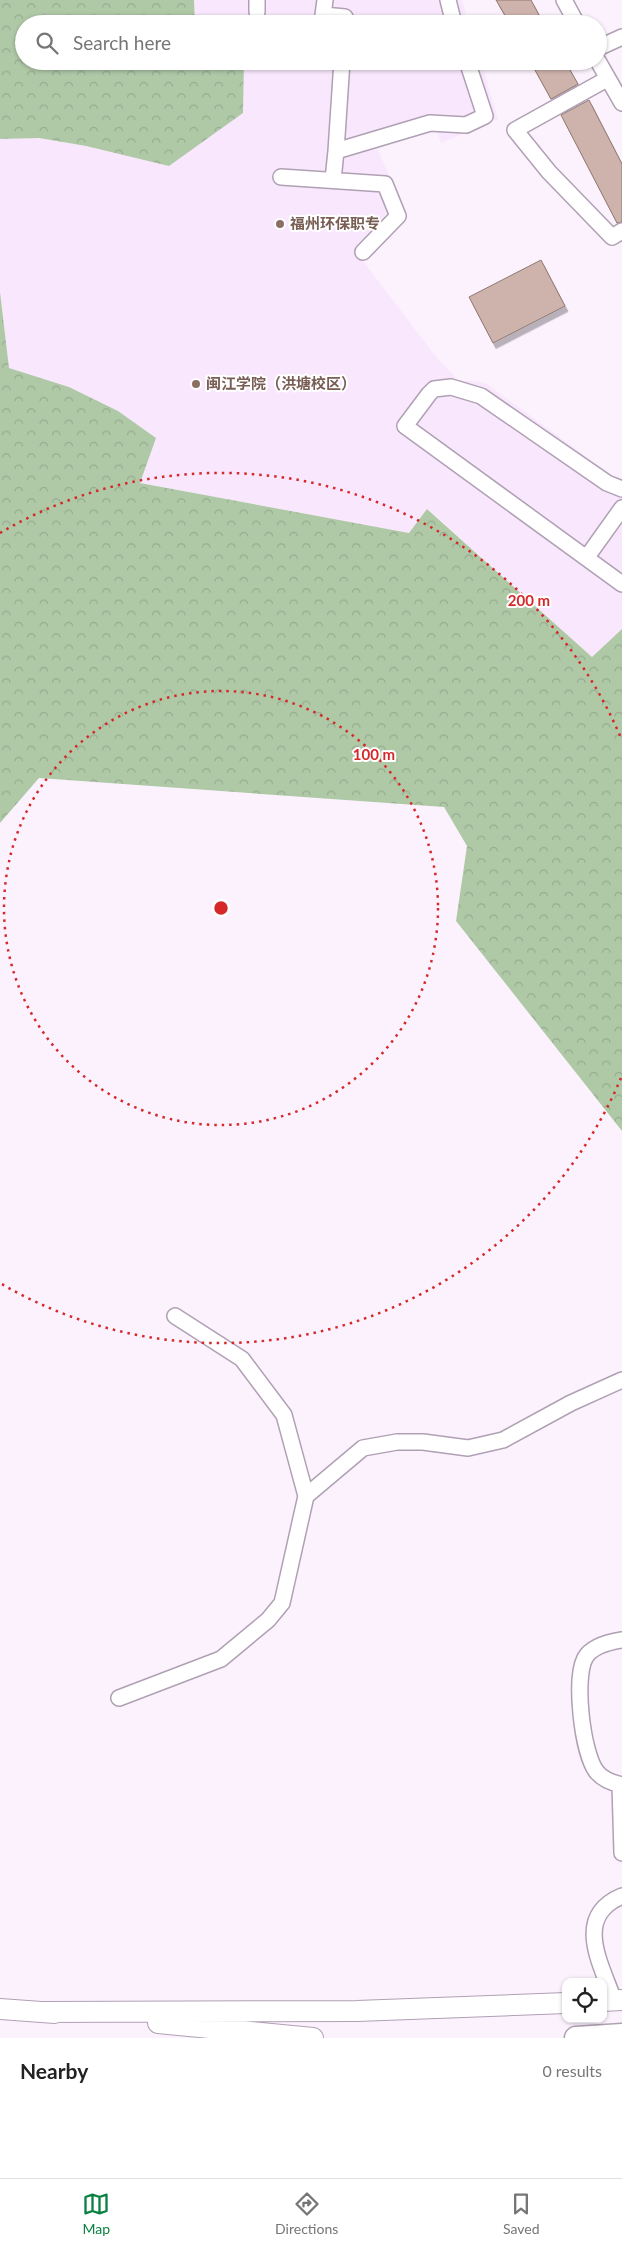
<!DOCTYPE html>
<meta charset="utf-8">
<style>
body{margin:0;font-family:Lato,"Noto Sans SC",sans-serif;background:#f6f6f6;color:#222}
.controls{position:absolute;right:15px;bottom:15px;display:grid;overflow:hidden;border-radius:10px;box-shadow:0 1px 4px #0004}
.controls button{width:45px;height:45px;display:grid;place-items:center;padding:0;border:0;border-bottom:1px solid #e0e0e0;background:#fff;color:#222;font:25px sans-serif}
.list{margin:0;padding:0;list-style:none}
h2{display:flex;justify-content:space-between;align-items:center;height:65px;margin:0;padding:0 20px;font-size:21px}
h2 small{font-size:16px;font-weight:400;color:#767676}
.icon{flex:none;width:28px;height:28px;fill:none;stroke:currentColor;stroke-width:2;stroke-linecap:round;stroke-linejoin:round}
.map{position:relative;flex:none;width:622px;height:2038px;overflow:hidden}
.search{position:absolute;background:#fff;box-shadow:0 1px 4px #0004;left:15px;right:15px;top:15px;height:55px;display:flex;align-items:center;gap:12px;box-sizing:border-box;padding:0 18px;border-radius:28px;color:#767676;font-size:19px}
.sheet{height:140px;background:#fff}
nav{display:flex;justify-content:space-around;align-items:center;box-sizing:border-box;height:70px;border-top:1px solid #e0e0e0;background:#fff;font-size:14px;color:#767676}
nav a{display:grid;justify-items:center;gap:2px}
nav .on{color:#0b8043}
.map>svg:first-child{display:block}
</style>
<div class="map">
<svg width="622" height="2038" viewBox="0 0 622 2038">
<defs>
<pattern id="forest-crowns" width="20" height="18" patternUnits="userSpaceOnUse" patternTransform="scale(1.25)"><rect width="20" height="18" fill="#afc9a7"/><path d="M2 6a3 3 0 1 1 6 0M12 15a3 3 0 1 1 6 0" fill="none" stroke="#96ab8f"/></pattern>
<filter id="shadow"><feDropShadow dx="3" dy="5.5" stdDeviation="0" flood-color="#0004"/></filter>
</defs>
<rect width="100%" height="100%" fill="#fcf2fe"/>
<path fill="#f9e8fd" d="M194,0H462L469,24H195Z
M244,61H481L498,119L441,143L435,125L377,148L407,217L363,261L437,358L458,380L484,382L613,476L622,479V629L592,657L428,509L410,533L140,483L69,387L9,368L0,292V139L39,138L86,146L243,113Z"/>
<path fill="url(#forest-crowns)" d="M0,0H194L195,24H24V61H244L243,113L169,166L86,146L39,138L0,139Z
M0,292L9,368L69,387L118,411L156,438L140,483L409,533L427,509L592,657L622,629V1131L456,921L467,846L444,807L39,778L0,823Z"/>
<path fill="#cdb3ab" stroke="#917871" filter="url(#shadow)" d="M496,0H531L544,24H510Z
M530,61H565L578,84L551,99Z
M589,100L622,164V222L617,223L561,115Z
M541,260L565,306L493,343L469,297Z"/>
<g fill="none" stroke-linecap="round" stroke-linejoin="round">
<g stroke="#b0a0b4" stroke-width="18">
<path id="minor" d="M257,0V12
M325,0L323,15L345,17V24
M448,0L454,24
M564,0L577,24
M598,48L622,37
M342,61L336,151L430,123L466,125L485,116L467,61
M598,61L622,103
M607,79L515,130L549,172L612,237L622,231
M281,177L385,184L398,216L363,252
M333,180L336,151
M622,489L607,483L481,396L451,387L434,389L429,394L405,426L622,584
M587,557L622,508
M306,1496L363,1448L397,1442H423L468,1448L503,1440L571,1403L622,1380
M622,1640C609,1642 592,1646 585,1658C574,1679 582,1751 596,1771C602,1779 612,1783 622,1785
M119,1698L221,1659L268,1620L282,1603L306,1496L284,1415L242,1359L175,1316
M620,1785L622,1853
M614,2001C602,1965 572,1917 622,1896"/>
</g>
<g stroke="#b0a0b4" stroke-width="22">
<path id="major" d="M603,2001L622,2000
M0,2009L55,2013
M43,2012L357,2011L566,2003
M158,2023L313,2038"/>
</g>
<g stroke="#b0a0b4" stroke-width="25">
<path id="highway" d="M576,2038L622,2035"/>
</g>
<use href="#minor" stroke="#fff" stroke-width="15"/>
<use href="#major" stroke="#fff" stroke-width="20"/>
<use href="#highway" stroke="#fff" stroke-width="22"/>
</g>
<g fill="none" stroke="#d62828" stroke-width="2.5" stroke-dasharray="2.5 5">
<circle cx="221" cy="908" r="217"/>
<path d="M621 1078A435 435 0 0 1 0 1283M0 533A435 435 0 0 1 621 738"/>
</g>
<g fill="#8d6e63" stroke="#fff" stroke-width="2">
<circle cx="280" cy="224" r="5"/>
<circle cx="196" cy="384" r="5"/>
</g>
<g text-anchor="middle" stroke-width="4" stroke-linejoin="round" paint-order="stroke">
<g font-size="15" font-weight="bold" fill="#785e54" stroke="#fff" text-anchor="start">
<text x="290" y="229">福州环保职专</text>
<text x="206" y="389">闽江学院（洪塘校区）</text>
</g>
</g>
<circle cx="221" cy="908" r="8" fill="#d62828" stroke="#fff" stroke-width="2.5"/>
<g font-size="15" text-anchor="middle" font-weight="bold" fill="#d62828" stroke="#fff" stroke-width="4" stroke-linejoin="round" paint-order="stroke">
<text x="529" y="606">200 m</text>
<text x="374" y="760">100 m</text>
</g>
</svg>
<div class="controls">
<button><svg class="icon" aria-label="locate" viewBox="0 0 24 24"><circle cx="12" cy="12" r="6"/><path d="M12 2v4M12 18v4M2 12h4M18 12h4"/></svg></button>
</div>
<div class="search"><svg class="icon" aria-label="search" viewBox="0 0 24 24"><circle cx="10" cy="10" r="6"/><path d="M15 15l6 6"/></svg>Search here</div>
</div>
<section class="sheet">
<h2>Nearby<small>0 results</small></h2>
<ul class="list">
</ul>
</section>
<nav>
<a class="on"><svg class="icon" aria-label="map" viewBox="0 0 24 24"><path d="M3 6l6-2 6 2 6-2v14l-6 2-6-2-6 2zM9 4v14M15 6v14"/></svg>Map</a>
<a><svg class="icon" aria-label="directions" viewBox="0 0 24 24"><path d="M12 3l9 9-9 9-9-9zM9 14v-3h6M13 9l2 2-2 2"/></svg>Directions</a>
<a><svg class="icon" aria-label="saved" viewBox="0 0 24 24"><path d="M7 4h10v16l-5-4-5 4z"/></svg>Saved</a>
</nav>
